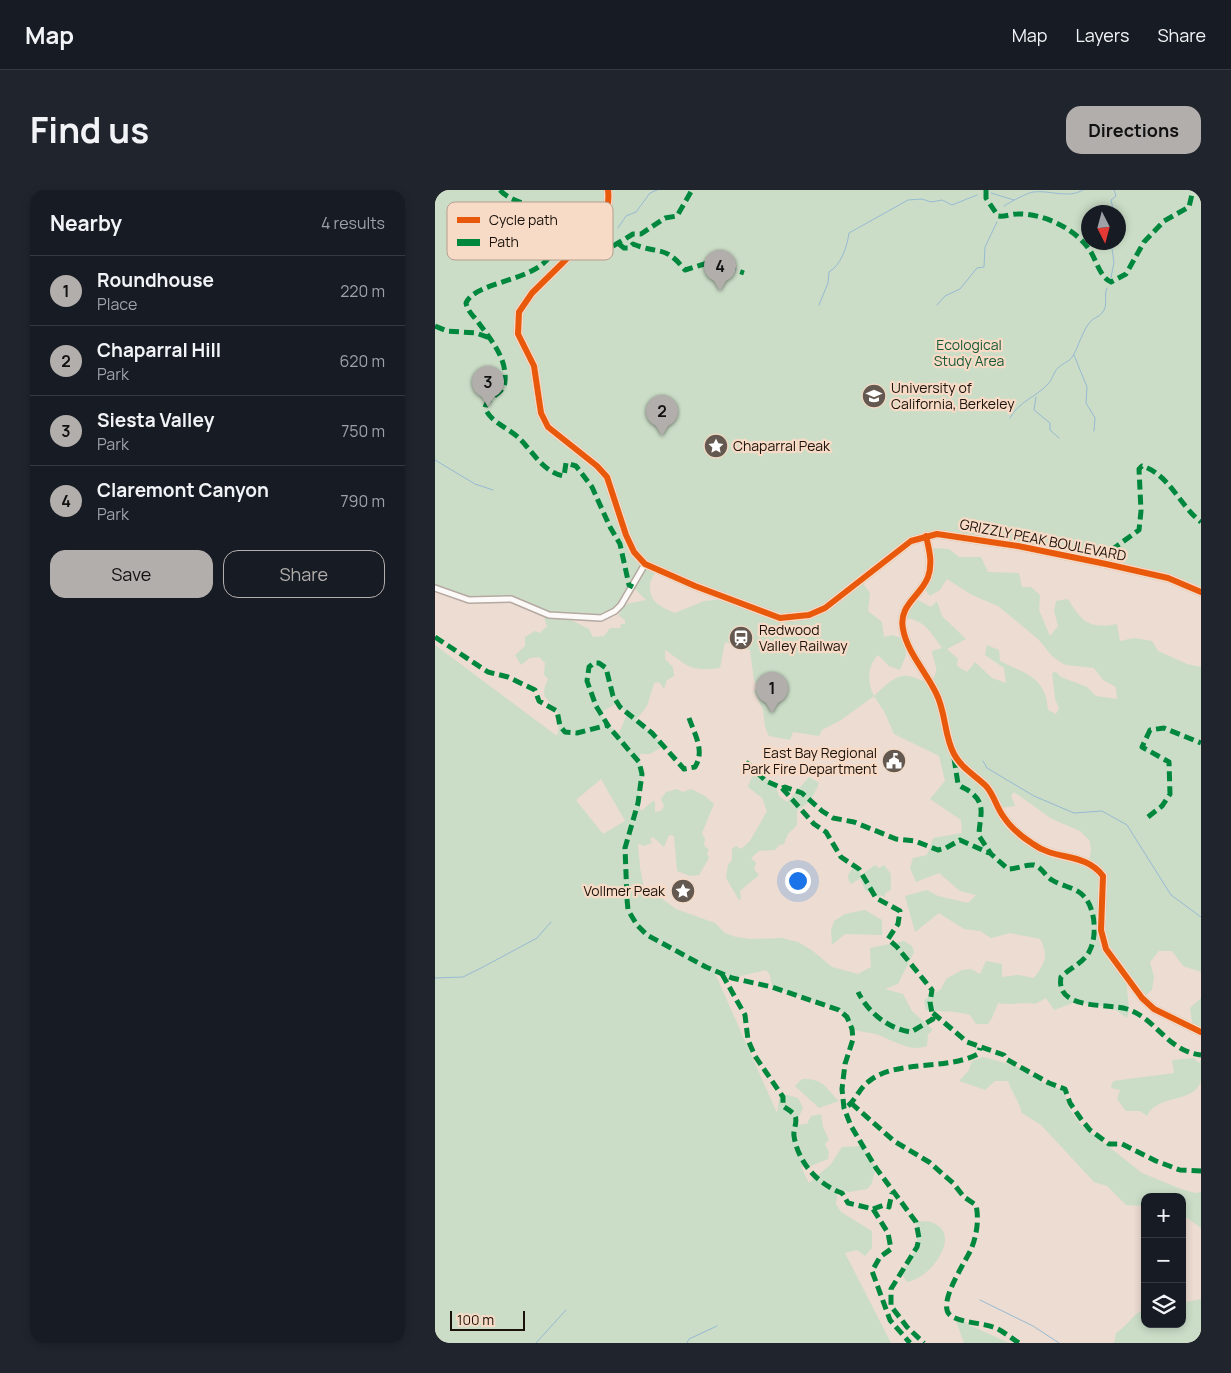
<!DOCTYPE html>
<meta charset="utf-8">
<style>
body{margin:0;font-family:Manrope,sans-serif;background:#20242c;color:#f1f3f6}
.controls{position:absolute;right:15px;bottom:15px;display:grid;overflow:hidden;border-radius:10px;box-shadow:0 2px 8px #0003}
.controls button{width:45px;height:45px;display:grid;place-items:center;padding:0;border:0;border-bottom:1px solid #363941;background:#171b24;color:#f1f3f6;font:25px sans-serif}
.compass{position:absolute;left:646px;top:15px;width:45px;height:45px;border-radius:50%;background:#171b24;box-shadow:0 2px 8px #0003;rotate:174deg}
.scale{position:absolute;left:15px;bottom:12px;width:75px;box-sizing:border-box;padding-left:5px;border:2px solid #1b120b;border-top:0;font-size:14px;line-height:18px;white-space:nowrap;color:#1b120b;-webkit-text-stroke:4px #f7dbc6;paint-order:stroke}
.you{position:absolute;left:362px;top:690px;width:18px;height:18px;margin:-12px;border:4px solid #fff;border-radius:50%;background:#1a73e8;box-shadow:0 0 0 8px #1a73e833}
.badge{display:grid;place-items:center;width:32px;height:32px;border-radius:50%;background:#b2aeab;color:#111;font-size:16px;font-weight:700}
.pin{position:absolute;translate:-50% -41px;filter:drop-shadow(0 1px 2px #0008)}
.pin::after{content:'';position:absolute;top:26px;width:18px;height:15px;background:inherit;clip-path:polygon(0 0,100% 0,50% 100%)}
.list{margin:0;padding:0;list-style:none}
h2{display:flex;justify-content:space-between;align-items:center;height:65px;margin:0;padding:0 20px;font-size:21px}
h2 small{font-size:16px;font-weight:400;color:#9ea1a6}
.list li{display:grid;grid-template-columns:32px 1fr auto;gap:15px;align-items:center;box-sizing:border-box;height:70px;padding:0 20px;border-top:1px solid #363941}
.list b{display:block;font-size:19px;white-space:nowrap}
.list p{margin:0;font-size:16px;white-space:nowrap;color:#9ea1a6}
.list em{font-size:16px;font-style:normal;color:#9ea1a6}
.actions{display:flex;gap:10px;padding:15px 20px}
.actions a{flex:1;padding:11px 0;border:1px solid #b2aeab;border-radius:15px;text-align:center;font-size:18px;color:#b2aeab}
.actions .main{background:#b2aeab;color:#111}
.icon{flex:none;width:28px;height:28px;fill:none;stroke:currentColor;stroke-width:2;stroke-linecap:round;stroke-linejoin:round}
.map{position:relative;flex:none;width:766px;height:1153px;overflow:hidden;border-radius:15px}
header{display:flex;align-items:center;gap:30px;box-sizing:border-box;height:70px;padding:0 25px;background:#171b24;border-bottom:1px solid #363941}
header strong{font-size:24px}
nav{display:flex;gap:28px;margin-inline-start:auto;font-size:18px}
.intro{display:flex;align-items:center;justify-content:space-between;box-sizing:border-box;height:120px;padding:0 30px}
h1{margin:0;font-size:35px}
.button{padding:12px 22px;border-radius:15px;background:#b2aeab;color:#111;font-size:18px;font-weight:700}
main{display:flex;gap:30px;padding:0 30px}
aside{flex:1;background:#171b24;border-radius:15px;box-shadow:0 2px 8px #0003}
.map>svg:first-child{display:block}
</style>
<header>
<strong>Map</strong>
<nav><a>Map</a><a>Layers</a><a>Share</a></nav>
</header>
<div class="intro"><h1>Find us</h1><a class="button">Directions</a></div>
<main>
<aside>
<h2>Nearby<small>4 results</small></h2>
<ul class="list">
<li><span class="badge">1</span><div><b>Roundhouse</b><p>Place</p></div><em>220 m</em></li>
<li><span class="badge">2</span><div><b>Chaparral Hill</b><p>Park</p></div><em>620 m</em></li>
<li><span class="badge">3</span><div><b>Siesta Valley</b><p>Park</p></div><em>750 m</em></li>
<li><span class="badge">4</span><div><b>Claremont Canyon</b><p>Park</p></div><em>790 m</em></li>
</ul>
<div class="actions"><a class="main">Save</a><a>Share</a></div>
</aside>
<div class="map">
<svg width="766" height="1153" viewBox="0 0 766 1153">
<rect width="100%" height="100%" fill="#ecdcd1"/>
<path fill="#cbddc7" fill-rule="evenodd" d="M0,0H766V402L671,374L502,344L476,351L426,391L435,403L433,421L447,432L449,447L457,445L470,449L471,465L465,480L454,476L443,465C432,477 432,492 439,506C448,498 460,484 473,486C481,487 487,492 496,492C506,477 499,477 497,461L507,458C494,440 491,431 467,427L481,409L496,417L502,411L507,426L531,449L512,459L523,469L522,476L532,482L540,472L557,488L571,493L569,478L550,465L552,455L564,460L565,471C591,484 611,487 613,520L621,524L624,518L620,509L617,483L621,482L626,487L652,497L661,506L682,509L681,497L668,490L659,478L631,475L625,472L617,466L603,449L563,416L537,405L512,389L505,400L495,406L487,396L493,387L495,363L500,358L514,359L524,367H546L553,382L584,383L587,397H596L605,405L604,420L615,446L623,436L619,421L621,411L633,409C647,432 654,439 682,434L685,451L699,448L717,451L723,461L752,474L766,477V782L748,776L737,761H724L715,772L719,787L717,800L707,808L691,787L694,820L692,828L675,816H658L643,811L619,820L611,808L600,814C587,811 576,816 563,813L557,828L553,834H541L535,825C518,820 507,822 491,820L489,810L506,799L511,789L527,780L536,779L545,784L551,771L567,774V787L584,785L599,788C610,773 614,766 605,749L575,743L556,748L545,741L529,739L504,723L480,742L470,706L492,700L503,706L533,713L541,705L525,701L504,683L481,692L475,678L478,668L492,665L498,648L527,643L526,630L495,609L510,591L504,566L459,544L450,523L439,506L406,530L387,540L384,546L358,542L355,550L334,546L330,537L328,520L319,501L323,498L319,490L315,460L290,452L285,478C254,482 254,476 230,460V469L238,477L239,486L232,490L229,499L224,492L219,493L212,516L201,530L217,543L229,556L215,564H205C204,572 207,576 207,584C208,597 201,607 206,621L218,611L220,612V622L226,621L229,616L226,609L231,602L242,599L248,602L256,599L270,606L279,614L267,643L270,649L269,655L274,660L272,663L274,668L264,685L255,686L242,681L239,646L234,645L229,657L218,647L215,649L217,653L208,656L203,653L205,678L211,707H225L241,719L280,733L290,743L301,747L316,749L347,748L363,752L378,761L397,777L423,784L436,777L435,758L469,751L477,756L479,762L463,794L450,799L468,804L477,821L498,840L493,844L492,856C473,863 458,849 440,844C432,842 425,842 417,839L412,827L404,820L337,797L335,785L331,780L297,788L279,781L342,923L345,903L363,908L368,918L360,935L372,934L376,926L386,924L388,937L394,950L390,954L394,962L393,969L376,976L366,977L374,993L396,974L407,957L428,956L441,978L436,995L432,999L414,1002L403,999L401,1014L406,1022L437,1041V1058L430,1066L422,1060L410,1063L456,1153H0V455L122,546C124,539 125,528 122,522C114,507 103,510 113,489L109,485L110,473L104,467L95,468L86,475L80,465L90,456V447L100,441L105,443L112,436L108,424L76,409L34,410L0,398ZM654,22H684V52H654ZM168,30L163,43L147,61L149,62H140L142,54ZM220,380L292,409L269,411L240,423C227,417 214,413 215,395C215,389 220,386 220,380ZM198,397L211,410L186,415ZM186,416L184,426L190,430V434H186L185,438H175L169,446L158,447L154,439L128,426H173ZM182,513L192,524L184,543L173,535L165,523ZM166,589L190,631L168,644L141,610ZM579,602L617,629L645,641L655,651L656,661L654,671L598,655L564,618L580,616L576,606Z
M320,578C328,588 342,594 344,606L352,612L374,587L384,593C379,605 374,615 362,620V635L353,644L349,654L344,655L340,660L324,661L316,668L321,673L319,679L324,685L305,701L306,709L304,710L291,688L293,675L297,670V659L301,656L306,659L315,651L332,621L327,608L313,597Z
M440,675L444,678L449,675L456,684V700L450,703V707L445,705L443,707L430,700L425,688L417,694L414,692L413,685L417,679L423,678L426,685Z
M430,720L447,730V745L410,744L397,755L396,740L399,731L410,724Z
M766,808V842L758,838L755,818Z
M548,867L581,876L606,892L630,901L632,915L645,934L707,983L746,999L760,1003L766,1002V1038L748,1025L747,1007H710V1016L691,1015L672,996L659,992L606,935L587,923C584,911 577,903 573,891H560L550,900L524,891L534,880L537,871Z
M759,868L764,873L766,870C766,876 766,884 766,890C761,914 723,903 712,926L705,921H691L682,909L685,900L676,898L678,891L739,883L737,870Z
M367,889C390,889 389,897 404,911L384,918L360,896Z
M492,1031C531,1039 498,1088 472,1092L466,1083C479,1062 485,1057 481,1032Z
M766,1109V1153H679L681,1143C693,1135 696,1126 709,1119L710,1134H747V1116L752,1112Z
M520,1128L529,1130L532,1134L574,1153H529Z"/>
<g fill="none" stroke-linecap="round" stroke-linejoin="round">
<path stroke="#97bad2" stroke-width="1" d="M679,0L681,6L676,10L678,19L681,22
M556,3L579,10
M569,16C575,12 592,3 598,2C616,0 633,9 648,0
M684,25L686,34L684,42
M183,38L191,26L201,22L215,3L222,0
M676,88L679,72L676,52
M384,115L393,93L394,82C406,75 412,57 414,43L473,10L487,9L496,12L507,10L517,15L542,5
M502,115L510,106L525,99L542,78L549,77L550,57L562,32
M639,165L652,197L651,213L660,228L659,241
M601,207L599,220L615,233V240L624,248
M575,228C584,211 600,208 613,194C618,189 619,181 623,178C628,173 634,172 638,166C644,155 647,142 655,132C658,128 664,127 667,123C674,115 668,106 672,98
M0,270L40,294L58,300
M548,571L552,578L599,606L639,623L667,621L692,635L736,705L766,727
M0,788L28,787L48,777L102,748L116,732
M545,1110L598,1136L624,1153
M101,1153L131,1120
M252,1153L254,1149L282,1136"/>
<g stroke="#b5a9a1" stroke-width="8">
<path id="street" d="M0,398L34,410L76,409L114,425L166,428L180,421L186,415L210,374"/>
</g>
<g stroke="#b5a9a1" stroke-width="9">
<path id="secondary" d="M173,0C175,17 170,27 161,40L97,103L84,122L83,144L99,176L106,223L113,237L162,276L172,287L191,345L199,362L210,374L260,396L345,428L374,425L390,418L476,351L502,344L583,356L671,374L733,388L766,402
M491,346C494,359 498,373 493,387C486,406 463,415 468,439C472,462 491,482 501,503C511,522 509,546 519,564C527,579 540,585 551,596C559,605 561,616 568,626C575,637 587,647 598,654C621,671 650,662 668,686L666,740L671,759L707,808L719,819L766,842"/>
</g>
<use href="#street" stroke="#fcfaf8" stroke-width="5"/>
<use href="#secondary" stroke="#fcfaf8" stroke-width="7"/>
<path stroke="#00873e" stroke-width="5" stroke-dasharray="10 5" stroke-linecap="butt" d="M65,0C71,7 80,10 89,14C107,25 115,46 115,66C98,92 41,91 31,113C33,122 38,125 43,132C56,150 72,168 70,191C69,205 52,206 50,218C55,232 74,238 85,249C97,261 109,283 129,286L131,273L141,276L157,297L175,337L185,354L194,395L198,397
M551,0V8L563,26C570,27 576,24 582,24C609,23 644,40 657,64C662,73 666,88 676,92L691,84L709,52L729,31L754,17L758,0
M184,54L189,58H194L198,54C225,65 229,54 250,80L276,72L309,83
M178,56L198,44H206L230,28L242,26L257,0
M0,136L12,141L41,143L55,148
M671,374L675,361L704,340L706,321L704,279L707,276C734,284 745,316 766,332
M0,447L53,482L73,487L100,500L104,511L122,521L125,536L130,542L142,543L173,535
M254,528C260,545 270,561 260,577L249,579L217,543L185,517L178,506L171,478L164,473H159L154,477L152,491L161,516L174,537L204,572L207,584L203,613L190,658L192,709L193,720L202,735L212,745L271,777L297,788L337,797L404,820L412,827L417,839L418,849L410,874L407,899L409,918L416,936L441,978L481,1032L484,1048L482,1057L456,1099V1116L472,1137L489,1153
M519,568L523,594C527,598 530,598 534,601C553,614 544,627 544,646L556,664L573,679C582,679 591,674 599,675C607,677 610,686 617,690C625,695 636,697 644,702C661,713 663,746 654,762C648,773 635,778 626,787C620,821 674,813 692,819C722,829 732,861 766,865
M311,572L331,591L347,598L379,634L391,642L406,667L424,679L441,708L465,721L463,734L453,749L462,757L497,800L495,812L498,829L476,842C453,839 433,822 423,802
M347,598L350,597L367,603L387,621L398,628L419,632L461,649L480,651L503,660L511,658L525,650L554,663
M713,627L727,616L735,604L734,572L707,557L715,540L729,538L766,553
M287,784L310,825L313,850L320,866L348,907V916C352,919 358,922 360,926C363,932 358,939 359,946C363,972 382,994 407,1003L413,1013L438,1019L453,1043L456,1059L445,1067L437,1081L455,1130L475,1153
M498,823L532,852L569,865L571,869L614,893L630,899L635,913L646,929L655,940L674,954H687L721,971L745,980L766,981
M416,913L459,951L494,972L518,993L529,1007L541,1015C544,1028 542,1044 537,1057C532,1070 503,1111 514,1124C520,1132 548,1133 558,1137C567,1140 576,1148 584,1153
M413,916C421,909 425,898 433,892C460,869 511,881 543,864L545,858
M438,1019L449,1015L454,1017L457,1003"/>
<g stroke="#f7dbc6" stroke-width="9">
<path id="cycleway" d="M173,0C175,17 170,27 161,40L97,103L84,122L83,144L99,176L106,223L113,237L162,276L172,287L191,345L199,362L210,374L260,396L345,428L374,425L390,418L476,351L502,344L583,356L671,374L733,388L766,402
M491,346C494,359 498,373 493,387C486,406 463,415 468,439C472,462 491,482 501,503C511,522 509,546 519,564C527,579 540,585 551,596C559,605 561,616 568,626C575,637 587,647 598,654C621,671 650,662 668,686L666,740L671,759L707,808L719,819L766,842"/>
</g>
<use href="#cycleway" stroke="#e8590c" stroke-width="6"/>
</g>
<defs>
<g id="university-disc" transform="scale(1.25)"><circle r="9.5" fill="#645950" stroke="#f7dbc6"/><path d="M0-5L7-2L0 1L-7-2ZM-4 1L0 2.5L4 1V4Q0 6-4 4Z" fill="#fff"/></g>
<g id="sight-disc" transform="scale(1.25)"><circle r="9.5" fill="#645950" stroke="#f7dbc6"/><path d="M0-6L1.8-2.2L6-1.7L2.9 1.2L3.7 5.4L0 3.3L-3.7 5.4L-2.9 1.2L-6-1.7L-1.8-2.2Z" fill="#fff"/></g>
<g id="station-disc" transform="scale(1.25)"><circle r="9.5" fill="#645950" stroke="#f7dbc6"/><path d="M-3-6H3Q5-6 5-4V2Q5 4 3 4L4.5 6H3L1.5 4h-3L-3 6H-4.5L-3 4Q-5 4-5 2V-4Q-5-6-3-6ZM-3.5-4v3h7v-3ZM-3.5 1v1.5H-2V1ZM2 1v1.5H3.5V1Z" fill="#fff"/></g>
<g id="civic-disc" transform="scale(1.25)"><circle r="9.5" fill="#645950" stroke="#f7dbc6"/><path d="M-.6-6.5H3V-4.5H.6V-3L4-1V1h2V6H-6V1h2V-1L-.6-3ZM-1.2 2.5V6h2.4V2.5Z" fill="#fff"/></g>
</defs>
<g fill-rule="evenodd">
<use href="#university-disc" x="439" y="206"/>
<use href="#sight-disc" x="281" y="256"/>
<use href="#station-disc" x="306" y="448"/>
<use href="#civic-disc" x="459" y="571"/>
<use href="#sight-disc" x="248" y="701"/>
</g>
<g text-anchor="middle" stroke-width="4.5" stroke-linejoin="round" paint-order="stroke">
<g font-size="14" fill="#165a36" stroke="#f7dbc6">
<text x="534" y="160">Ecological<tspan x="534" dy="16">Study Area</tspan></text>
</g>
<g font-size="14" fill="#1b120b" stroke="#f7dbc6" text-anchor="start">
<text x="456" y="203">University of<tspan x="456" dy="16">California, Berkeley</tspan></text>
<text x="298" y="261">Chaparral Peak</text>
<text x="324" y="445">Redwood<tspan x="324" dy="16">Valley Railway</tspan></text>
<text x="442" y="568" text-anchor="end">East Bay Regional<tspan x="442" dy="16">Park Fire Department</tspan></text>
<text x="230" y="706" text-anchor="end">Vollmer Peak</text>
</g>
<g font-size="14" fill="#1b120b" stroke="#f7dbc6">
<text transform="translate(608 350) rotate(11)" y="5">GRIZZLY PEAK BOULEVARD</text>
</g>
</g>
<rect x="12" y="12" width="166" height="58" rx="8" fill="#f7dbc6" stroke="#b59f8e" stroke-width="1"/>
<rect x="22" y="27" width="23" height="6" fill="#e8590c"/>
<rect x="22" y="49" width="23" height="7" fill="#00873e"/>
<g font-size="14" fill="#1b120b">
<text x="54" y="35">Cycle path</text>
<text x="54" y="57">Path</text>
</g>
</svg>
<div class="controls">
<button>+</button>
<button>−</button>
<button><svg class="icon" aria-label="layers" viewBox="0 0 24 24"><path d="M12 4l9 5-9 5-9-5zM3 14l9 5 9-5"/></svg></button>
</div>
<svg class="compass" viewBox="-18 -18 36 36"><path d="M0-13l5 13h-10z" fill="#e53935"/><path d="M0 13l5-13h-10z" fill="#9ea1a6"/></svg>
<div class="scale">100 m</div>
<div class="you"></div>
<div class="pin badge" style="left:337px;top:523px">1</div>
<div class="pin badge" style="left:227px;top:246px">2</div>
<div class="pin badge" style="left:53px;top:217px">3</div>
<div class="pin badge" style="left:285px;top:101px">4</div>
</div>
</main>
